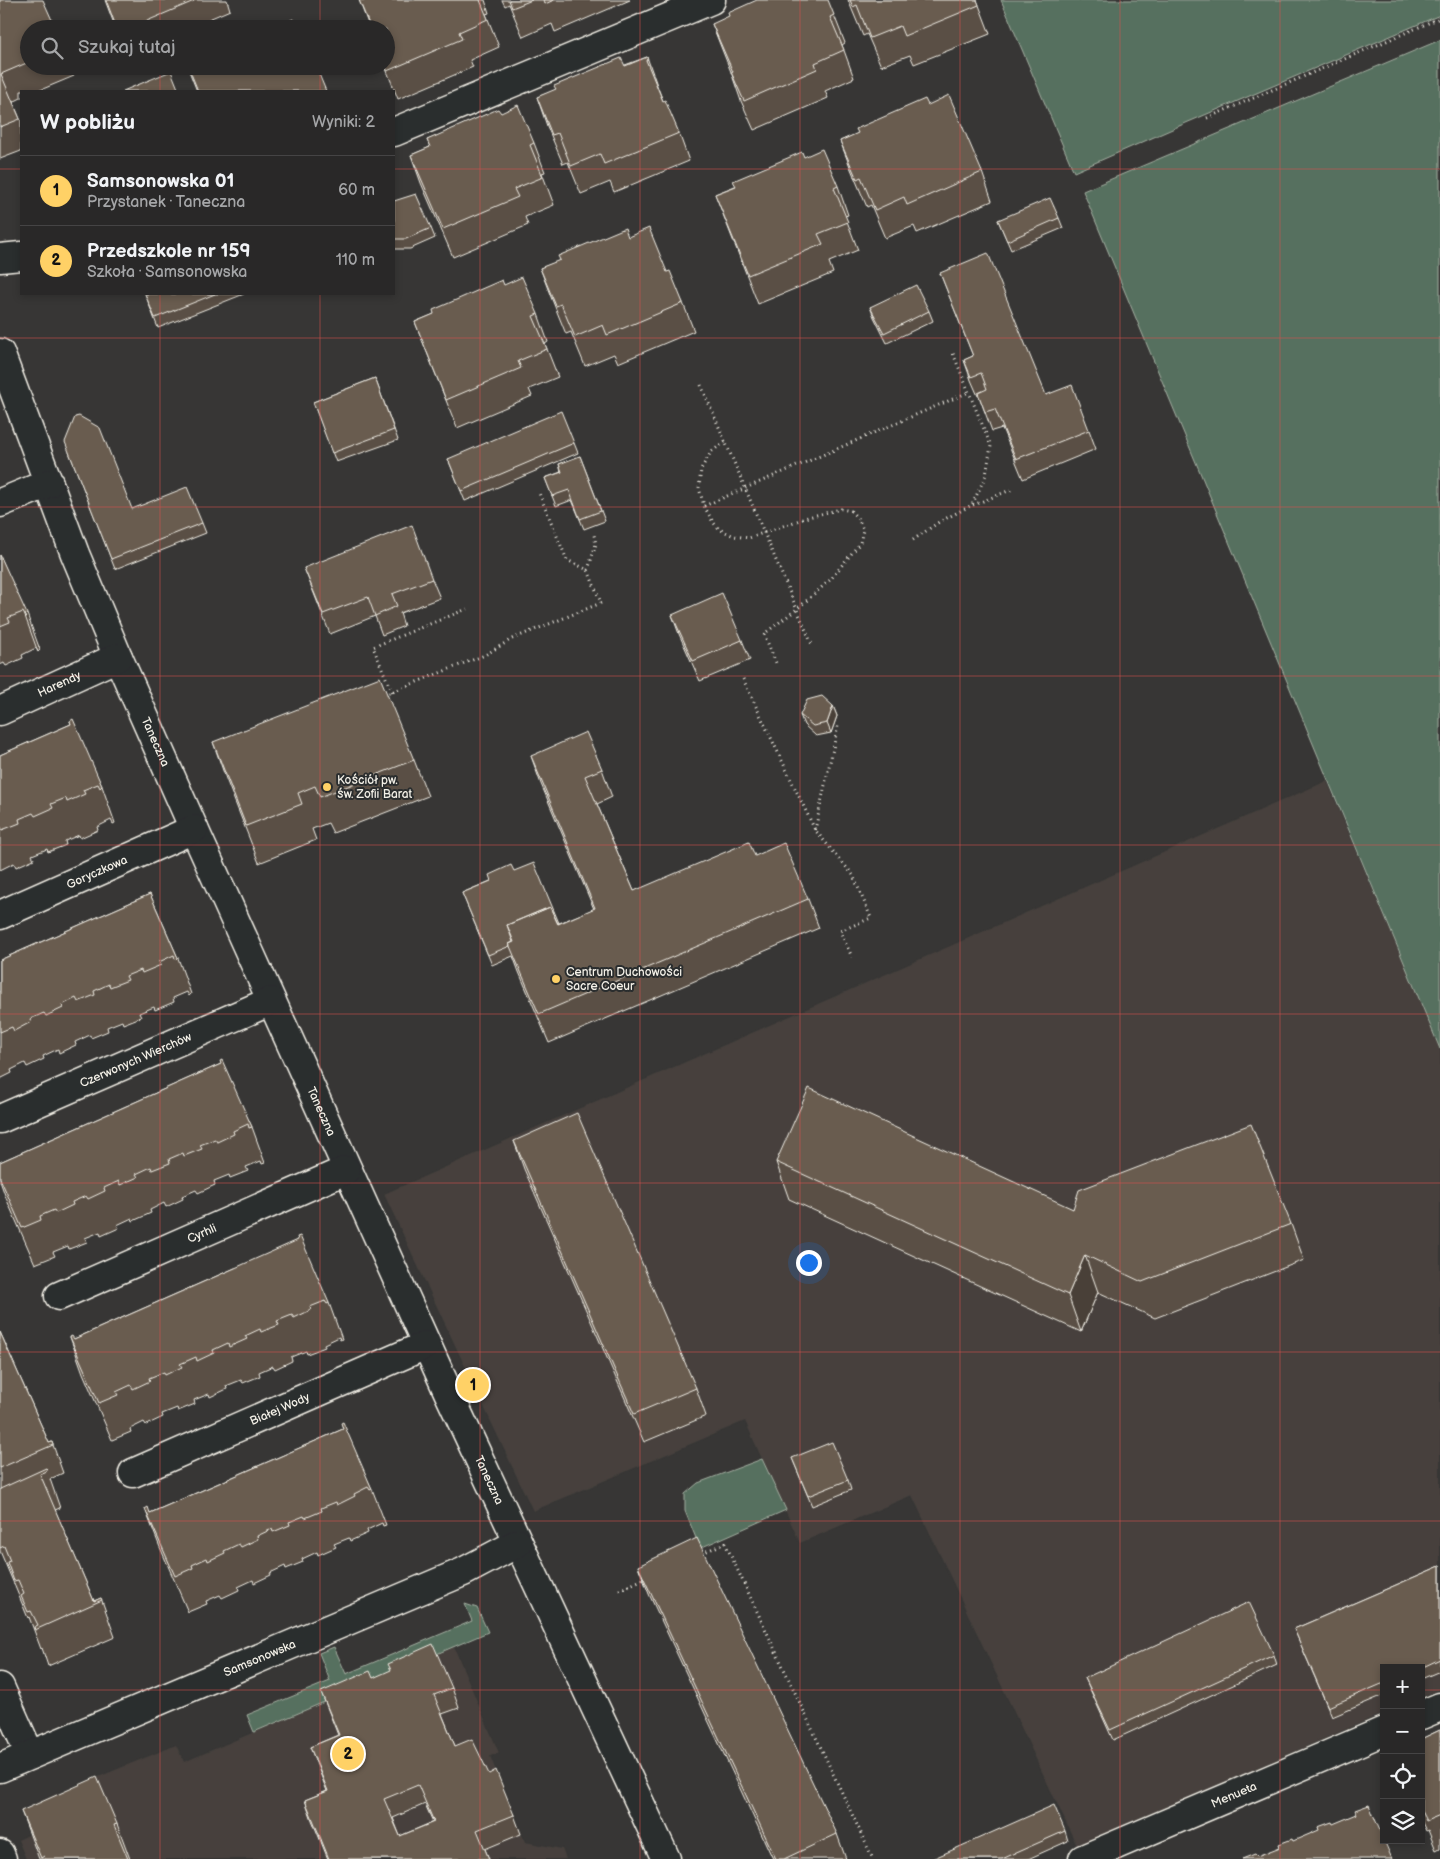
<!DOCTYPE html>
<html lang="pl">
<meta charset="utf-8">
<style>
body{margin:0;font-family:"Balsamiq Sans",sans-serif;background:#353434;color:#f1f3f6}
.controls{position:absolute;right:15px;bottom:15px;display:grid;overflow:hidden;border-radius:0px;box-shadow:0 2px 8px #0003}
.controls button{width:45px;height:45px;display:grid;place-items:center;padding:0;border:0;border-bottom:1px solid #454445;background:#292828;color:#f1f3f6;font:25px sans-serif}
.you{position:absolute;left:808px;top:1262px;width:18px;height:18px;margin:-12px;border:4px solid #fff;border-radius:50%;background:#1a73e8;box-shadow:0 0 0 8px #1a73e833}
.badge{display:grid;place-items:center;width:32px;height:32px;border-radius:50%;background:#ffd166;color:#111;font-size:16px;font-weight:700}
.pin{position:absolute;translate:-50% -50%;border:2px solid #fff;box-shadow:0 1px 5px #0006}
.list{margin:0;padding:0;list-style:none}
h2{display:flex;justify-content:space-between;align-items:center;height:65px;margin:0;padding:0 20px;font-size:21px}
h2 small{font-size:16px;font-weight:400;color:#a5a6a8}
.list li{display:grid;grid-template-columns:32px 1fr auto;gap:15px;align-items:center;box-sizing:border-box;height:70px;padding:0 20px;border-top:1px solid #454445}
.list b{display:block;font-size:19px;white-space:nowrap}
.list p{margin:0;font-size:16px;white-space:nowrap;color:#a5a6a8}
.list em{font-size:16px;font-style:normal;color:#a5a6a8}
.icon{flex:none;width:28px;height:28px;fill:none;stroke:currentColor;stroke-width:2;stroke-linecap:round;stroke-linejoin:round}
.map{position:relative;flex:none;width:1440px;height:1859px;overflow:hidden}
.search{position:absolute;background:#292828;box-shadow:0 2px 8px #0003;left:20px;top:20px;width:375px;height:55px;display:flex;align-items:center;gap:12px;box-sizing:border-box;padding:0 18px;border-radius:28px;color:#a5a6a8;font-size:19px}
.panel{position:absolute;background:#292828;box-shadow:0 2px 8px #0003;left:20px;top:90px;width:375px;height:205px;border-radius:0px}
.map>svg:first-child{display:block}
</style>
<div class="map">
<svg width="1440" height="1859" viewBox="0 0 1440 1859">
<rect width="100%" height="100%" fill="#373635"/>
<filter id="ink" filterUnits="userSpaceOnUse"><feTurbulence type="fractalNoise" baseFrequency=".02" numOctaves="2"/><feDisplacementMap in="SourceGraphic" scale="10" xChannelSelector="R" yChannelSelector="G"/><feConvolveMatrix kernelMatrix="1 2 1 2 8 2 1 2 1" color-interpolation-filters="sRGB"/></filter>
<g filter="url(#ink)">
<path fill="#46413d" d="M1327,781L1440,1049V1689L1421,1697V1668H1384V1713L1077,1846L912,1495L800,1543L745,1421L533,1511L384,1194Z
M454,1647L499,1753L490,1756L525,1842L562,1849L566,1859H26L18,1840L43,1828L33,1804L176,1745L184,1762Z"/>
<path fill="#56705e" stroke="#a5b0a3" d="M1001,0H1440V15L1186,123L1074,172Z
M1440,40V1049L1083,191Z
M762,1459L786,1510L700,1548L685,1511V1494L698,1483Z
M465,1604L477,1608L488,1632L254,1732L247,1715L330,1681L319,1653L334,1647L346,1674L472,1621Z"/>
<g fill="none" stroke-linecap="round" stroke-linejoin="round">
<g stroke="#f4f1e8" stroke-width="31">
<g id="minor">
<path d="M394,132L711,0"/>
<path d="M0,258L21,256"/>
<path id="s1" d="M0,353L75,554L118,657L194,829L449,1394L666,1859"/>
<path d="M0,503L49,483"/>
<path id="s2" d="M0,711L118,657"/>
<path id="s3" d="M0,915L194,829"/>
<path id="s4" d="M0,1119L271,1001"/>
<path id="s5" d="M59,1296L346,1170"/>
<path id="s6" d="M133,1473L426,1345"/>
<path d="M0,1687L30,1755"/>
<path d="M1421,1715L1440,1707"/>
<path id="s7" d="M0,1768L463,1572L518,1543"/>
<path d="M0,1854L2,1859"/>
<path id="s8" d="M1083,1859L1384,1731"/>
</g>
</g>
<path stroke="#f4f1e8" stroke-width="3" stroke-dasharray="1 4" stroke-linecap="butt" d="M1207,118L1440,18
M701,385L813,647
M725,442L711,452L701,469L699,488L704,506L713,522L719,529L734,536L749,538L808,517L841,509L851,511L859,520L863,530L860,543L830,580L797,609L764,634L776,663
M973,505L1013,489
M704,506L969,392
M913,540L939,522L972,505L986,475L991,446L952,351
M588,570L596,544L594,535
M743,679L815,830L853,875L871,918L840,931L852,957
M392,692L373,647L467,609
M384,695L485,655L512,639L601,603L588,570L567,560L539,493
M815,830L838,726
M702,1553L725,1543L873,1859
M619,1590L646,1578"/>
<use href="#minor" stroke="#2a2d2e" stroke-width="28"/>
</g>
<path fill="#5a4f45" stroke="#f4f1e8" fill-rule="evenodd" d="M0,0L29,29V66H70L74,76L38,91H21V98L13,102L21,121V151L0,159Z
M105,0H227L230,10L202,22L204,29H116Z
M359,0H485L489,13L486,14L499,47L470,60L473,67L398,99L385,66H386V29H370Z
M502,0H630L555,32L552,24L523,37L509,4L505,6Z
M848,0H977L990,34L914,64L910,55L881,66L867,34L863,36Z
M834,15L845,43L842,45L854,78L825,91L828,98L754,130L741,101L731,72L723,52L712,24Z
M647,57L658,88L663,101L679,133L689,161L614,192L610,182L581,194L568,162L563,164L547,126L537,97Z
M187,66L326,91H197Z
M928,105L982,172L992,201L917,233L914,226L885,238L871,205L867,207L851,169L840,141Z
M501,113L534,143L545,172L542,173L554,205L525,217L528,225L453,257L421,183L411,155L430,147L427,140Z
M735,186H838L848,215L845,216L858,250L829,262L833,273L758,304L726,222L715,194Z
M394,201L431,228L435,238L410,249H394Z
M1059,218L1063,228L1011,250L998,220Z
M628,237L667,272L683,303L694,331L618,363L614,354L585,366L571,332L566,334L551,297L540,268Z
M940,273L1046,395L1089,430L1096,449L1023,479L1002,428L992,431L979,396H978L971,380L964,360L973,356Z
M504,285L538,314L548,342L545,344L558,377L529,389L532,396L457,428L426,350L415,322Z
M145,294H244L158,328Z
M870,307L929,311L933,321L887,343L874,317Z
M375,378L398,440L336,462L313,402Z
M574,443L578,453L465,501L448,459Z
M69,452L132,509L202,523L206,533L115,569Z
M580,456L605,521L584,529L572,500L556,506L545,478L561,472L559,464Z
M0,555L40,650L38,652L36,648L22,655L23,658L6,666L4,663L0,665Z
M304,568L432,579L440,598L400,613L404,626L382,635L375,616L330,634Z
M672,615L742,640L750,660L700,681L679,634Z
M833,706L837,716L831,733L816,736L804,725L800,715Z
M70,721L102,786L115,823L113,824L111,820L97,827L98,830L80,838L79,835L65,841L66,845L48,852L47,849L32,855L34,859L16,867L14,863L0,870V755L71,724Z
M213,742L414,760L428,796L333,833L328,823L312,829L316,840L259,863L226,779Z
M531,756L602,769L612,797L597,804L634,891L755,856L808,899L819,928L549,1043L519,972L513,956L492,965L462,893L514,871L559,923L594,909L541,784Z
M150,894L178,958L191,994L189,996L187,992L173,998L174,1002L155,1010L154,1007L139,1013L141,1017L123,1024L122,1021L107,1027L108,1031L91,1038L90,1035L75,1042L76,1045L59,1053L58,1049L43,1056L44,1059L27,1067L25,1063L11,1070L12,1073L0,1079V960Z
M221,1064L252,1127L265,1163L262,1164L261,1161L246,1167L248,1171L230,1178L229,1175L214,1181L215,1185L198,1193L196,1190L182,1196L183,1199L166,1207L164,1203L150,1210L151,1213L133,1221L132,1218L117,1225L119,1228L101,1236L100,1232L85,1238L87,1242L69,1249L68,1246L53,1252L55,1256L35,1264L6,1198L0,1181V1162Z
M514,1141L696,1388L706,1416L644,1442L524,1169Z
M776,1162L1073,1209L1291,1224L1304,1260L1155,1318L1098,1292L1081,1332L789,1199Z
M235,1268L329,1303L342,1339L340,1340L339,1337L324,1344L325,1347L307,1354L306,1351L291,1357L292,1361L275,1369L273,1366L259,1372L260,1376L243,1383L241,1380L226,1386L227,1389L210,1397L209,1394L194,1400L195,1404L178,1411L177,1408L162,1414L163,1417L146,1425L144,1422L130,1429L131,1432L112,1440L83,1373L70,1337L74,1339Z
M0,1332L49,1443L52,1442L63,1473L50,1479L60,1508L55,1510L94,1601L101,1598L115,1637L48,1666L42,1648L41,1649L29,1617L28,1618L14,1584L0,1551Z
M343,1429L372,1489L386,1525L383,1526L382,1523L367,1530L368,1533L350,1541L349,1538L334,1544L336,1547L318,1555L317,1552L302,1559L303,1562L286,1569L285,1566L270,1573L271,1575L254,1583L253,1580L238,1587L239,1590L222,1598L220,1595L206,1601L207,1604L188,1612L159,1545L145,1509L150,1513L279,1457Z
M792,1458L848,1480L851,1490L812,1506Z
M638,1566L837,1834L846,1859H773L649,1594Z
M1440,1566V1671L1421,1679V1668H1384V1695L1332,1717L1294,1629Z
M1274,1655L1277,1665L1113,1740L1089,1687L1085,1678Z
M373,1678L452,1688L459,1708L442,1714L455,1746L489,1774L514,1815L521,1834L485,1849L489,1859H328L312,1820L305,1800L327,1791L310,1747L338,1735L321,1692ZM425,1804L433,1822L400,1836L393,1818Z
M1440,1730V1848L1436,1850L1428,1830L1426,1831L1421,1820V1739Z
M21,1811L117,1824L130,1859H39Z
M1065,1831L1068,1841L1028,1859H932Z"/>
<path fill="#4a4038" stroke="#f4f1e8" d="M27,614L40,650L38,652L25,616Z
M833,706L837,716L831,733L827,723Z
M1085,1255L1098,1292L1081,1332L1068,1295Z"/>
<path fill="#695c50" stroke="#f4f1e8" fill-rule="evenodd" d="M0,0H43L56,29H29V62L1,74L20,119L0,127Z
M106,0H194V1L128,29H117Z
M359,0H480L488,19L459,32L462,39L387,71L386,66V29H371Z
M509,0H532L512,8Z
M543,0H554L545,4Z
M757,0H828L834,15L830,17L844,50L815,63L817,69L744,101L731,72H733L712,24L729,16L728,13Z
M850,0H977L979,5L904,36L900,26L870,38L857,5L853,7Z
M293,19L297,29H270Z
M647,57L648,59L646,60L663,101L665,100L679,133L604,164L600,154L571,166L558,133L552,135L537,97L556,89L554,86L621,58L625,66Z
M188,66H313L314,68L316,67L326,91H198Z
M171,71L179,91H123Z
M949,95L982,172L907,205L904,197L875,210L861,177L857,179L840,141L858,133L856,129L925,99L928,105Z
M518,105L534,143L530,145L543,177L514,189L518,197L443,229L411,155L430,147L427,140L498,109L501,113Z
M822,149L838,186L834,188L848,222L818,234L823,244L748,275L715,194L736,186L733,181L802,152L804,157Z
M416,194L431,228L406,239H394V201Z
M1050,198L1059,218L1007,241L998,220Z
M625,228L628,237L649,228L667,272L670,271L683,303L607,335L603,325L575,337L561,304L556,306L540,268L560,260L558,256Z
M988,253L1046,395L1072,385L1089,430L1016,459L995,409L985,412L978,393L987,389L981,373L971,377L964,360L973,356L940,273Z
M522,277L538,314L533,316L547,349L518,361L521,368L446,400L415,322L434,314L433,310L502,280L504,285Z
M916,285L929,311L884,333L870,307Z
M145,294H215L155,318Z
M375,378L394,430L332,453L313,402Z
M561,411L574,443L461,491L448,459Z
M79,416L100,428L132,509L187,487L202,523L111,559L65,442L75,417Z
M580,456L601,511L580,519L569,490L552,496L545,478L562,472L559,464Z
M412,525L432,579L392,594L397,606L375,616L368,597L323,614L304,568Z
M0,555L27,614L25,616L23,612L8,618L10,622L0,626Z
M722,593L742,640L693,661L672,615Z
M380,677L414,760L320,797L315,786L298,793L302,804L246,826L213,742Z
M822,696L833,706L827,723L813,726L800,715L807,700Z
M73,719L102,786L100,788L98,784L83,790L85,794L67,802L66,798L51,804L53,808L35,816L33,813L19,819L20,823L2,830L1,827H0V755L71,724L70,721Z
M586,732L602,769L585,776L634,891L749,842L755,856L784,843L808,899L539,1014L509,944L514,942L507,925L550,907L558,924L595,908L531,756Z
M534,863L559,923L558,924L550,907L507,925L513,942L509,944L510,946L488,955L462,893L491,881L489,875L511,865L514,871Z
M150,894L178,958L175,959L174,955L159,962L161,965L142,973L141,970L126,976L128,980L110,987L109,984L94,991L95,995L78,1002L76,998L62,1005L63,1008L46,1016L44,1013L30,1019L31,1022L14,1031L12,1027L0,1032V960Z
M222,1060L252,1127L249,1128L248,1124L233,1131L234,1134L217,1142L215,1139L200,1145L202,1149L184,1156L183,1153L169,1159L170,1163L152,1170L151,1167L136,1174L138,1177L120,1185L119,1181L104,1188L105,1191L88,1199L86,1196L72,1202L73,1205L56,1213L54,1210L40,1216L41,1220L22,1228L0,1178V1162L221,1064L220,1061Z
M809,1088L1073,1209L1079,1190L1251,1124L1291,1224L1142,1282L1085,1255L1068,1295L776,1162Z
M577,1113L696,1388L634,1414L514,1141Z
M300,1236L329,1303L327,1304L325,1301L310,1307L311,1310L294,1318L292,1315L277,1321L279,1325L261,1332L260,1329L245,1336L247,1339L229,1347L228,1343L213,1350L214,1353L197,1361L196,1357L180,1364L182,1367L165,1375L164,1372L149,1378L150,1381L133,1389L131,1385L116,1392L118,1395L99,1403L70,1337L72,1336L74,1339L235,1268L298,1240L297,1237Z
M0,1332L49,1443L52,1442L53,1445L0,1468Z
M343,1422L372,1489L370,1490L368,1487L354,1494L355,1496L337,1505L336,1502L321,1508L322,1511L305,1518L304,1516L289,1522L290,1525L273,1532L272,1529L257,1536L258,1539L241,1547L239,1544L224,1551L225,1553L208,1561L207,1558L192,1565L193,1568L175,1576L145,1509L148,1507L150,1513L279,1457L343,1429L341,1423Z
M832,1442L848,1480L808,1496L792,1458Z
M46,1468L47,1471L40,1474L94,1601L101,1598L102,1600L35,1630L34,1627L38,1625L31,1611L28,1612L21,1596L24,1594L18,1580L14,1581L7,1562L10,1561L4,1546L0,1548V1489Z
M697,1538L837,1834L784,1859H776L638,1566Z
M1440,1566V1659L1421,1668H1384V1683L1328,1707L1294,1629Z
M1249,1602L1274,1655L1110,1730L1085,1678Z
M433,1644L452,1688L434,1695L455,1746L472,1739L489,1774L496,1770L514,1815L477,1830L489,1859H329L305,1800L328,1791L310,1747L339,1735L321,1692L370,1671L373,1678L391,1670L388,1664ZM418,1785L434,1822L400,1836L384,1799Z
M1440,1730V1815L1426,1821L1421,1811V1739Z
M97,1777L117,1824L114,1825L128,1859H45L44,1856L41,1858L21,1811Z
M1054,1805L1065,1831L1002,1859H932Z
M1369,1805L1392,1859H1242L1255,1854L1257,1856L1280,1847L1279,1844L1292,1839L1293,1841L1319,1830L1318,1827L1332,1822L1333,1824L1357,1814L1355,1810Z"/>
</g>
<path fill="none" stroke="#dc504e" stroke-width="1" stroke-opacity="0.55" d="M160,0V29M320,0V29M480,0V1859M640,0V1859M800,0V1859M960,0V1859M1120,0V1859M1280,0V1859M160,66V91M320,66V91M0,169H21M394,169H1440M160,294V1859M320,294V1859M0,338H1440M0,507H1440M0,676H1440M0,845H1440M0,1014H1440M0,1183H1440M0,1352H1440M0,1521H1440M0,1690H1384M1421,1690H1440"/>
<g fill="#ffd166" stroke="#2a2d2e" stroke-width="2">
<circle cx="327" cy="787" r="5"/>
<circle cx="556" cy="979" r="5"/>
</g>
<g text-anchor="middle" stroke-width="4" stroke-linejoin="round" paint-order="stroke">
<g font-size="12" fill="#f4f1e8" stroke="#2a2d2e">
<text dy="4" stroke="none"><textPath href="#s2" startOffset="65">Harendy</textPath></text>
<text dy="4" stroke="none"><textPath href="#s1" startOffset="419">Taneczna</textPath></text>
<text dy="4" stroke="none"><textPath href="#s3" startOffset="106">Goryczkowa</textPath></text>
<text dy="4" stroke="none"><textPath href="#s4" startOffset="148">Czerwonych Wierchów</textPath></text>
<text dy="4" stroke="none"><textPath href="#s1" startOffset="824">Taneczna</textPath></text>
<text dy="4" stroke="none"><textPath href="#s5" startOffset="156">Cyrhli</textPath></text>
<text dy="4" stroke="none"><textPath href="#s6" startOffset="160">Białej Wody</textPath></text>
<text dy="4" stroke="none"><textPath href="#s1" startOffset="1229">Taneczna</textPath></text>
<text dy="4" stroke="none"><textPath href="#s7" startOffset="282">Samsonowska</textPath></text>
<text dy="4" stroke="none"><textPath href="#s8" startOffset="164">Menueta</textPath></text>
</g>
<g font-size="12" fill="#f4f1e8" stroke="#2a2d2e" text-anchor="start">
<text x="337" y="784">Kościół pw.<tspan x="337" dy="14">św. Zofii Barat</tspan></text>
<text x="566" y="976">Centrum Duchowości<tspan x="566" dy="14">Sacre Coeur</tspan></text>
</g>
</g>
</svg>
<div class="controls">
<button>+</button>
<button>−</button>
<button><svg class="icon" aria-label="locate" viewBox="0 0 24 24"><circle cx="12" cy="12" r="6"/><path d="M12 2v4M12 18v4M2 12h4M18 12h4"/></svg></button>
<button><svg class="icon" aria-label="layers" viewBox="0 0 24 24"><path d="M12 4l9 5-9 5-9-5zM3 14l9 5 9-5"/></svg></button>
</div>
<div class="you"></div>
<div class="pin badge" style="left:473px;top:1385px">1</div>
<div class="pin badge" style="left:348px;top:1754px">2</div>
<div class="search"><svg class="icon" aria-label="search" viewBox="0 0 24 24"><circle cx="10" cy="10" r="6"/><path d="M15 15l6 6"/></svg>Szukaj tutaj</div>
<section class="panel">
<h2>W pobliżu<small>Wyniki: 2</small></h2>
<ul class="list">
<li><span class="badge">1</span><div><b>Samsonowska 01</b><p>Przystanek · Taneczna</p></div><em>60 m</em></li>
<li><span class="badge">2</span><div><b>Przedszkole nr 159</b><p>Szkoła · Samsonowska</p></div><em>110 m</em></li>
</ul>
</section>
</div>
